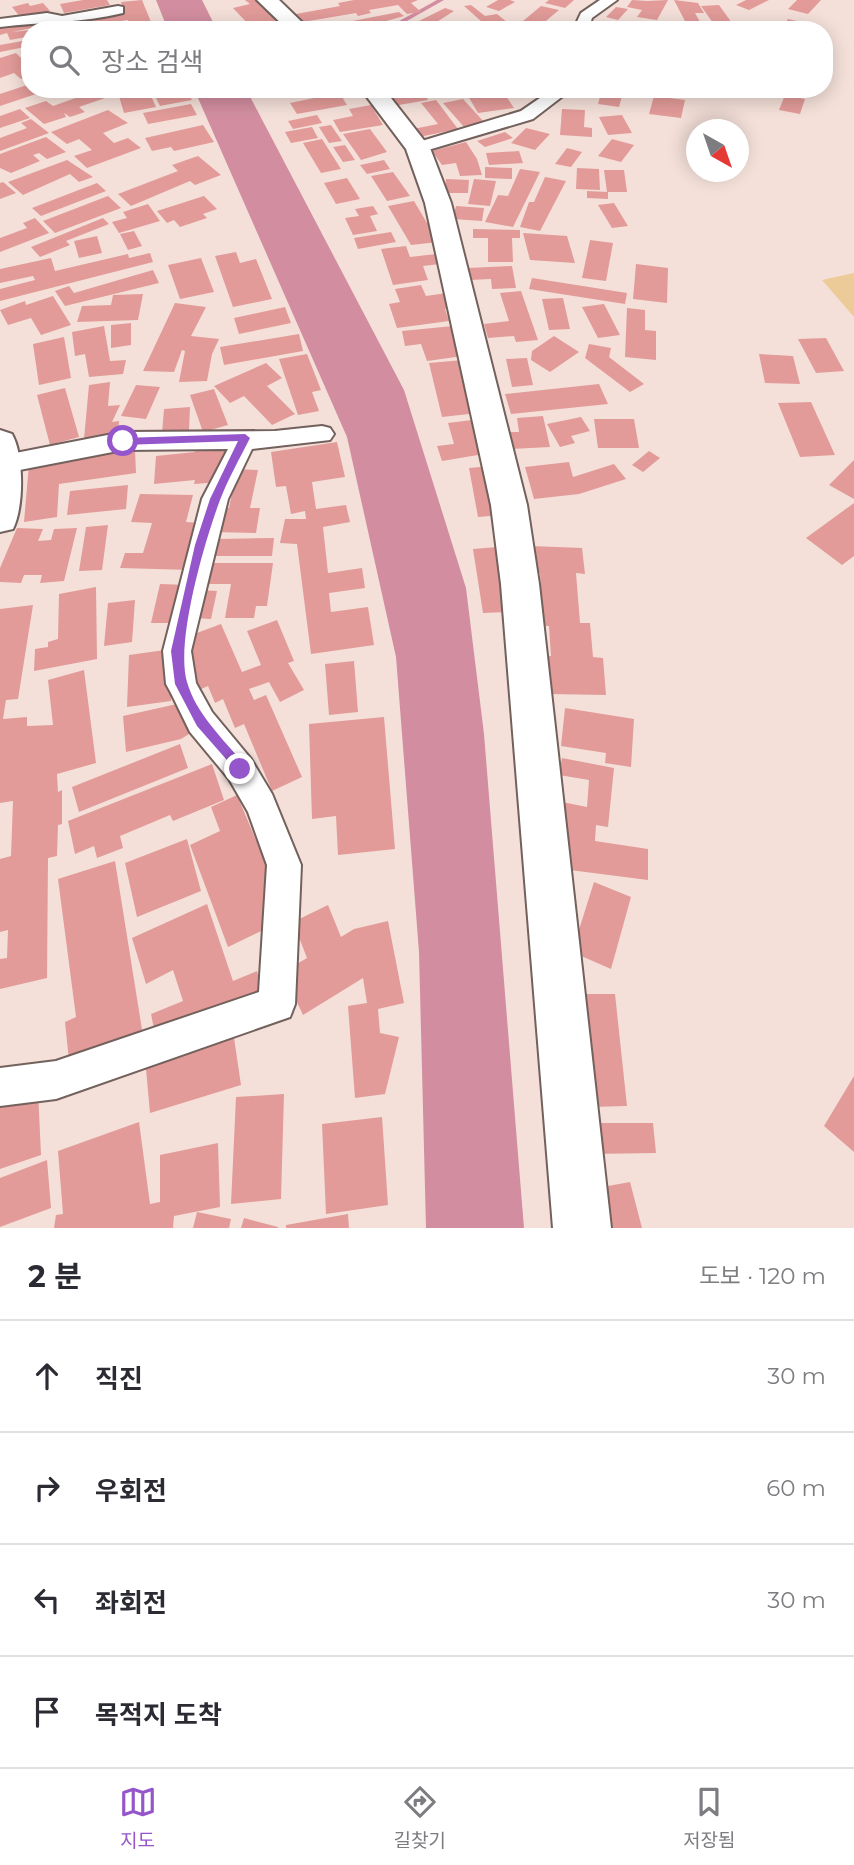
<!DOCTYPE html>
<html lang="ko">
<meta charset="utf-8">
<style>
body{margin:0;font-family:Montserrat,"Noto Sans KR",sans-serif;background:#f2f2f3;color:#2b2b33}
.compass{position:absolute;left:686px;top:119px;width:63px;height:63px;border-radius:50%;background:#fff;box-shadow:0 4px 18px #0003;rotate:140deg}
.stop{position:absolute;width:21px;height:21px;margin:-16px;border:5px solid #9656cb;border-radius:50%;background:#fff}
.stop.end{background:#9656cb;border-color:#fff;box-shadow:0 2px 7px #0008}
.list{margin:0;padding:0;list-style:none}
h2{display:flex;justify-content:space-between;align-items:center;height:91px;margin:0;padding:0 28px;font-size:30px}
h2 small{font-size:23px;font-weight:400;color:#7c7c81}
.list li{display:grid;grid-template-columns:46px 1fr auto;gap:21px;align-items:center;box-sizing:border-box;height:112px;padding:0 28px;border-top:2px solid #e1e1e2}
.list b{display:block;font-size:26px;white-space:nowrap}
.list em{font-size:23px;font-style:normal;color:#7c7c81}
.icon{flex:none;width:38px;height:38px;fill:none;stroke:currentColor;stroke-width:2;stroke-linecap:round;stroke-linejoin:round}
.map{position:relative;flex:none;width:854px;height:1228px;overflow:hidden}
.search{position:absolute;background:#fff;box-shadow:0 4px 18px #0003;left:21px;right:21px;top:21px;height:77px;display:flex;align-items:center;gap:18px;box-sizing:border-box;padding:0 24px;border-radius:28px;color:#7c7c81;font-size:26px}
.sheet{height:539px;background:#fff}
nav{display:flex;justify-content:space-around;align-items:center;box-sizing:border-box;height:98px;border-top:2px solid #e1e1e2;background:#fff;font-size:19px;color:#7c7c81}
nav a{display:grid;justify-items:center;gap:4px}
nav .on{color:#9656cb}
.map>svg:first-child{display:block}
</style>
<div class="map">
<svg width="854" height="1228" viewBox="0 0 854 1228">
<rect width="100%" height="100%" fill="#f4e0d9"/>
<path fill="#edcb99" d="M854,273V317L822,280Z"/>
<path fill="#d28ea0" d="M156,0H202L217,30H168Z
M194,89H246L404,390L466,588L484,734L524,1228H426L419,952L396,657L347,437Z"/>
<g fill="none" stroke-linecap="round" stroke-linejoin="round">
<path fill="#d28ea0" fill-rule="evenodd" d="M437,0H444L391,30H383Z"/>
</g>
<path fill="#e29b99" d="M83,0H107L110,5L64,13L60,4Z
M142,0L151,22L133,24L137,30H115L130,25L128,20L84,26L81,17L124,11L121,2Z
M245,0H257L269,6L263,8L279,20L251,27L233,8L250,4Z
M354,0H418L411,3L421,12L407,14L398,5L369,10L371,13L358,16L356,13L303,22L296,14L340,6L338,3Z
M498,0H510L515,2L499,11L486,7Z
M549,0H574L565,8L545,3Z
M632,0L647,1L668,0L657,20L637,17L642,10L627,7Z
M674,0L698,3L704,13H695L700,22L686,23Z
M746,0H769L749,10L736,5Z
M797,0H821L808,14L788,9Z
M28,3L30,6L43,3L50,11L21,18L12,7Z
M471,5L485,16L497,14L517,30H491L464,6Z
M719,5L737,30H718L701,6Z
M541,6L559,10L541,25L523,21Z
M616,7L628,9L618,20L606,17Z
M445,8L454,11L424,30L405,28Z
M399,12L404,16L355,30H306Z
M788,19L809,24L806,30H781Z
M32,20L37,27L12,32L30,30V46L0,52V45L28,40L26,37L10,40L7,33L0,35V27Z
M287,21L291,30H247V28Z
M459,22L464,30H447L443,23Z
M16,53L21,58L30,55V76L21,79L14,73L0,78V58Z
M30,84V89L48,90L0,106V94Z
M101,89L111,96L79,107L85,112L70,117L64,113L66,117L44,124L25,108L46,101L53,106Z
M137,89H178L180,93L187,91L192,100L160,106L156,98H152L156,107L124,113L118,93Z
M313,89H337L347,105L297,114L290,103L319,97Z
M405,89H422L428,100L393,106L389,99L409,96Z
M432,89H460L462,93L435,96Z
M464,89H487L492,97L495,96L491,91L502,90L514,108L478,113Z
M602,89H623L633,90L631,97L622,96L619,107L598,104Z
M692,89H718L714,97L690,92Z
M785,95L805,99L800,114L779,110Z
M654,96L685,100L681,118L649,114Z
M463,99L485,123L464,127L443,103Z
M436,100L458,129L419,137L413,129L438,124L421,103Z
M191,104L197,115L148,124L143,113Z
M371,105L383,125L340,132L333,120L353,116L349,109Z
M20,109L30,118L0,128V116Z
M562,109L585,110L584,127L592,128V137L560,135Z
M108,110L128,123L103,133L114,143L128,138L141,148L87,168L74,156L92,150L79,139L67,144L51,132Z
M317,115L322,123L293,129L288,121Z
M622,115L632,133L608,135L599,117Z
M31,119L49,133L0,151V138L27,128L21,123Z
M203,125L214,142L174,151L171,147L152,151L145,138Z
M331,125L342,141L329,143L319,127Z
M312,127L318,138L291,143L285,132Z
M526,128L550,134L535,150L511,143Z
M370,129L387,152L361,160L343,134Z
M505,132L513,138L485,147L477,141Z
M46,137L66,152L47,159L39,153L33,155L40,161L11,173L0,168V154Z
M322,139L341,169L321,173L303,143Z
M612,139L634,145L621,162L598,156Z
M466,142L477,159L482,175L460,176L456,163L442,165L432,151Z
M345,145L355,160L343,162L333,147Z
M567,148L582,152L571,167L555,164Z
M519,151L523,163L489,165L486,153Z
M198,156L221,175L195,185L190,181L131,206L118,194L178,171L172,165Z
M67,160L93,177L79,182L70,174L23,195L8,182Z
M384,160L390,169L367,174L360,165Z
M485,167L512,168V179L485,178Z
M577,168L599,169L600,190L576,189Z
M520,169L540,172L513,227L485,222L498,195L508,196Z
M604,170H624L627,192H607Z
M393,172L410,196L387,201L371,176Z
M545,177L566,181L540,231L520,227L529,202H534Z
M347,178L360,199L336,204L324,183Z
M446,179L469,180L468,193H445Z
M474,179L496,181L490,206L468,204Z
M3,182L16,193L0,199V183Z
M97,183L106,191L41,216L32,208Z
M587,191L608,192V199L587,198Z
M108,196L121,208L55,233L43,221Z
M204,196L217,209L203,214L207,218L180,227L174,220L167,223L157,211Z
M414,201L427,223L434,225L438,242L411,245L388,206Z
M614,203L628,226L612,228L598,205Z
M148,204L160,221L119,233L112,222L127,218L123,212Z
M373,206L378,214L370,216L377,231L353,235L345,218L359,216L355,209Z
M456,206L484,208L482,221L453,219Z
M35,218L49,233L0,252V238L27,228L23,223Z
M103,218L109,224L66,241L70,245L40,257L31,247Z
M473,229L520,230V238H512L513,262H488V238H473Z
M134,231L142,246L128,250L120,234Z
M391,232L396,242L358,249L354,238Z
M523,233L567,236L575,263L530,260Z
M97,236L102,253L79,258L74,241Z
M590,240L613,243L606,281L582,278Z
M406,246L410,257L436,254L440,264L423,266L428,280L393,285L381,249Z
M236,252L240,263L256,259L272,299L233,307L215,256Z
M150,253L153,262L0,301V289L35,280L33,276L0,283V269L51,258L55,271L128,254L129,258Z
M201,258L214,292L180,299L168,265Z
M636,264L668,268L667,303L633,299Z
M512,266L516,288L492,289L491,279L470,280L468,268Z
M153,270L159,283L65,306L55,291L69,286L74,293Z
M532,278L627,293L625,304L529,289Z
M421,285L426,296L447,293L452,308L445,309L449,321L397,328L389,304L400,302L395,289Z
M521,291L538,340L516,342L514,336L488,338L484,324L509,321L500,293Z
M143,294L138,320L77,322L82,306L111,305L113,295Z
M53,296L71,325L41,335L31,318L8,325L0,310L25,301L26,305Z
M563,298L570,329L549,330L542,299Z
M175,303L206,307L191,336L219,339L212,354L207,381L179,382L185,351L182,350L174,372L143,371Z
M604,304L620,335L598,338L582,307Z
M285,307L291,323L239,334L234,318Z
M627,308L645,310V330L656,331V360L625,357Z
M131,323V345L111,348V325Z
M104,326L110,361L126,360L123,374L89,377L85,354L75,356L72,332Z
M453,326L463,356L427,361L421,344L405,346L402,331Z
M299,334L303,351L224,365L220,347Z
M554,336L579,352L550,372L531,360L532,351Z
M64,337L71,378L39,385L33,344Z
M826,338L844,371L816,373L798,339Z
M589,344L611,348L609,357L644,384L630,392L585,358Z
M307,354L321,390L312,392L319,411L298,415L279,359Z
M759,354L793,356L800,384L765,383Z
M527,358L533,385L512,387L506,359Z
M463,360L478,413L442,417L429,363Z
M266,363L282,378L267,386L295,414L272,425L244,396L230,403L214,386Z
M110,382L108,406L120,405L112,422L119,421L118,435L84,439L89,385Z
M599,384L608,404L511,414L505,394Z
M136,385L160,387L146,419L121,416Z
M65,388L79,437L50,445L37,395Z
M214,389L228,425L203,432L190,395Z
M811,402L835,455L800,457L778,403Z
M190,407L189,431L162,433L164,409Z
M543,416L550,447L511,449L508,432H519L517,418Z
M581,417L590,431L571,436L575,443L560,447L547,424Z
M594,419H634L639,448H598Z
M472,420L484,454L442,461L437,446L454,444L448,423Z
M227,440L226,459H221V482L194,484L195,480L154,484L156,456L195,452L196,443Z
M337,442L345,477L312,482L316,509L346,505L350,522L323,527L328,573L362,568L365,588L329,593L331,612L368,607L374,645L311,654L297,544L280,543L285,519H306L305,511L291,514L286,486L276,487L271,452Z
M135,450L136,473L59,484L57,517L24,522L29,464Z
M649,451L660,458L643,472L632,465Z
M854,460V499L829,485Z
M569,462L573,477L614,464L626,479L579,494L534,499L525,467Z
M492,466L502,515L478,517L469,468Z
M237,469L258,470L250,508H260L256,533L212,532L217,508H229Z
M128,485L126,509L67,515L70,491Z
M140,494L193,495L186,522L202,523L191,570L120,568L125,553H143L152,523L131,522Z
M854,503V556L842,565L806,538Z
M108,525L102,570L79,571L86,527Z
M17,528L43,529L38,541L51,540L54,529L77,528L64,581L40,583L42,575H24L21,583L0,582V568Z
M274,538L272,556H214L217,539Z
M531,546L582,548L585,574L576,573L580,623H590L593,657L603,658L606,695L548,694L545,656H551L549,626H543L540,573L532,572Z
M497,547L508,612L483,613L473,549Z
M206,563H273L267,606H256L254,618H225L231,584H203Z
M160,584L188,585L180,623H151Z
M96,587L97,659L34,671L35,649L48,647V642L58,639L59,594Z
M198,590L217,591L211,619L192,618Z
M135,600L132,642L104,646L108,603Z
M33,605L18,699L6,700L3,719L27,717V726L53,725L48,680L84,670L96,763L57,774L58,792L62,790V824L58,825L57,856L48,858L47,978L0,989V959L7,958L8,930L0,932V859L11,856L13,801L0,803V609Z
M277,620L294,661L288,663L304,690L280,702L269,682L249,689L254,700L266,695L302,777L272,791L244,724L235,728L223,699L215,703L208,686L197,691L186,637L221,624L242,672L261,665L247,631Z
M172,649L171,701L127,707L129,655Z
M354,661L358,712L329,715L325,664Z
M177,704L197,729L181,739L126,752L123,716Z
M565,708L634,719L631,767L605,763L606,753L561,746Z
M384,717L395,849L338,855L336,816L312,819L309,724Z
M180,744L188,768L79,812L72,787Z
M562,758L614,768L608,827L596,825L595,841L648,849V880L554,868L557,801L587,807L589,780L559,775Z
M212,764L224,800L173,821L170,815L120,836L123,848L97,858L94,846L75,854L68,821Z
M237,795L277,890L263,897L274,925L228,947L190,845L220,831L211,807Z
M187,839L201,891L137,917L125,863Z
M115,861L144,1042L70,1070L65,1022L76,1017L58,879Z
M594,882L631,897L611,969L572,952Z
M207,904L233,981L257,971L265,999L157,1044L151,1014L183,1001L173,970L146,984L132,938Z
M328,905L341,937L354,929L388,921L404,1003L378,1009L380,1033L399,1037L385,1094L355,1098L348,1006L367,1003L363,978L303,1015L283,972L307,958L293,922Z
M581,994H615L627,1106L591,1107Z
M233,1031L241,1085L150,1113L145,1058Z
M854,1076V1152L824,1126Z
M38,1091L41,1155L0,1169V1103Z
M284,1094L281,1199L231,1204L236,1097Z
M382,1117L388,1205L326,1214L322,1124Z
M139,1122L150,1204L160,1202V1155L218,1143L220,1207L174,1216L173,1228H54L56,1215L63,1214L58,1151Z
M587,1123H653L656,1153L590,1154Z
M47,1160L51,1208L0,1227V1178Z
M630,1182L642,1228H606L597,1188Z
M197,1212L231,1219L229,1228H193Z
M348,1214L349,1228H286V1225Z
M244,1218L278,1227V1228H241Z"/>
<g fill="none" stroke-linecap="round" stroke-linejoin="round">
<g stroke="#72615c" stroke-width="4">
<path id="street" d="M600,0H617L592,18L588,30H573L581,13Z
M118,6L123,7V13C82,23 42,22 0,27V19L47,13L62,16Z
M553,89H572L533,119L418,153L409,148L412,144L521,111Z
M322,426L330,428L334,434L330,440L252,449L228,499L191,651L196,683L212,712L251,759L272,794L301,865L295,1004L290,1017L56,1099L0,1106V1068L56,1061L259,992L267,865L248,812L229,779L190,732L171,693L166,684L163,651L202,499L228,449L123,450L4,473L0,472V456L123,432L275,431Z"/>
</g>
<g stroke="#72615c" stroke-width="4">
<path id="secondary" d="M257,0H279L310,30H288Z
M361,89H384L430,148L451,203L527,505L539,584L611,1228H553L501,584L491,505L425,203L406,149Z
M0,430L12,434C24,455 24,507 13,529L0,532Z"/>
</g>
<use href="#street" fill="#fff" fill-rule="evenodd"/>
<use href="#secondary" fill="#fff" fill-rule="evenodd"/>
</g>
<path fill="#9656cb" d="M245,434L250,438C240,458 228,479 220,500C205,540 175,642 187,682C196,714 224,740 245,765V773L240,775L197,726L175,684L171,651L195,545L210,499L238,441L123,445L118,441L123,438Z"/>
</svg>
<svg class="compass" viewBox="-18 -18 36 36"><path d="M0-13l5 13h-10z" fill="#e53935"/><path d="M0 13l5-13h-10z" fill="#7c7c81"/></svg>
<div class="stop" style="left:123px;top:441px"></div>
<div class="stop end" style="left:240px;top:769px"></div>
<div class="search"><svg class="icon" aria-label="search" viewBox="0 0 24 24"><circle cx="10" cy="10" r="6"/><path d="M15 15l6 6"/></svg>장소 검색</div>
</div>
<section class="sheet">
<h2>2 분<small>도보 · 120 m</small></h2>
<ul class="list">
<li><svg class="icon" aria-label="ahead" viewBox="0 0 24 24"><path d="M12 20V5M6 11l6-6 6 6"/></svg><div><b>직진</b></div><em>30 m</em></li>
<li><svg class="icon" aria-label="right" viewBox="0 0 24 24"><path d="M7 20v-9h11M14 6l5 5-5 5"/></svg><div><b>우회전</b></div><em>60 m</em></li>
<li><svg class="icon" aria-label="left" viewBox="0 0 24 24"><path d="M17 20v-9H6M10 6l-5 5 5 5"/></svg><div><b>좌회전</b></div><em>30 m</em></li>
<li><svg class="icon" aria-label="arrive" viewBox="0 0 24 24"><path d="M6 21V4h12l-3 4 3 4H6"/></svg><div><b>목적지 도착</b></div></li>
</ul>
</section>
<nav>
<a class="on"><svg class="icon" aria-label="map" viewBox="0 0 24 24"><path d="M3 6l6-2 6 2 6-2v14l-6 2-6-2-6 2zM9 4v14M15 6v14"/></svg>지도</a>
<a><svg class="icon" aria-label="directions" viewBox="0 0 24 24"><path d="M12 3l9 9-9 9-9-9zM9 14v-3h6M13 9l2 2-2 2"/></svg>길찾기</a>
<a><svg class="icon" aria-label="saved" viewBox="0 0 24 24"><path d="M7 4h10v16l-5-4-5 4z"/></svg>저장됨</a>
</nav>
